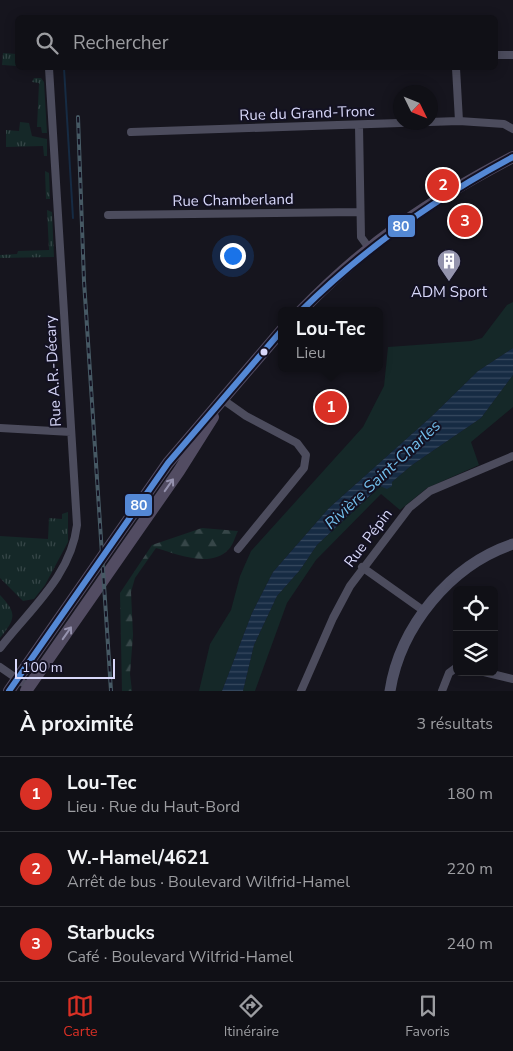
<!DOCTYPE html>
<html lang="fr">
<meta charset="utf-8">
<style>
body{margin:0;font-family:"Nunito Sans",sans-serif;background:#1e1e23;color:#f1f3f6}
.controls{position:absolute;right:15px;bottom:15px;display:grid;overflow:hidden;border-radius:8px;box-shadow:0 2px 12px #0003}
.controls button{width:45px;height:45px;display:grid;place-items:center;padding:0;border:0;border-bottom:1px solid #303035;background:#101016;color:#f1f3f6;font:25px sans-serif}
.compass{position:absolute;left:393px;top:85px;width:45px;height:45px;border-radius:50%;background:#101016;box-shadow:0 2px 12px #0003;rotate:133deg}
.scale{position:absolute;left:15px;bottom:12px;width:100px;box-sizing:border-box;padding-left:5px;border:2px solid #d8d8fa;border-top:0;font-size:14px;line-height:18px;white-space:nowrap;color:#d8d8fa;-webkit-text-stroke:4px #131122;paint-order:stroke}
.you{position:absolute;left:232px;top:255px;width:18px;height:18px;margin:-12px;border:4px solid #fff;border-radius:50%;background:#1a73e8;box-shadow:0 0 0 8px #1a73e833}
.badge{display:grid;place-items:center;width:32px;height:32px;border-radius:50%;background:#d93025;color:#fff;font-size:16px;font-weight:700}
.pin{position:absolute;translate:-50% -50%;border:2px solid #fff;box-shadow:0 1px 5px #0006}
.popup{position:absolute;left:278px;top:307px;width:105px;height:65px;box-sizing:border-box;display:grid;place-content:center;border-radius:8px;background:#101016;filter:drop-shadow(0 1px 4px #0005);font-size:16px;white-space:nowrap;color:#9c9da1}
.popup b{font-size:19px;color:#f1f3f6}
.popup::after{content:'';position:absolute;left:50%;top:100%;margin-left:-10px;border:10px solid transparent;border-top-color:#101016}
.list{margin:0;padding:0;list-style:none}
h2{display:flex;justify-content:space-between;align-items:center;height:65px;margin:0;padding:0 20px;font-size:21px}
h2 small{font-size:16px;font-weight:400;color:#9c9da1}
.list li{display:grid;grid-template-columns:32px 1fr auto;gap:15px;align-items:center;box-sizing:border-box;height:75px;padding:0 20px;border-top:1px solid #303035}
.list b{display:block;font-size:19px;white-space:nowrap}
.list p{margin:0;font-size:16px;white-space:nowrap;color:#9c9da1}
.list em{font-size:16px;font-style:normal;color:#9c9da1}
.icon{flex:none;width:28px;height:28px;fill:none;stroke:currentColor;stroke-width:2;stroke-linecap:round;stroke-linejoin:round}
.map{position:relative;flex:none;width:513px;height:691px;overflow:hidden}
.search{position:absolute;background:#101016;box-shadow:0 2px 12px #0003;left:15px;right:15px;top:15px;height:55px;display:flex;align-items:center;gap:12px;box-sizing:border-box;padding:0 18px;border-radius:8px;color:#9c9da1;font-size:19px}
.sheet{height:290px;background:#101016}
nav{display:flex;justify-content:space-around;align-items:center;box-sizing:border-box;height:70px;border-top:1px solid #303035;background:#101016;font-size:14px;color:#9c9da1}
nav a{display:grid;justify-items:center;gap:2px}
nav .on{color:#d93025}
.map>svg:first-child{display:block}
</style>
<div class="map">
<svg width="513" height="691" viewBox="0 0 513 691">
<defs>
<pattern id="grass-tufts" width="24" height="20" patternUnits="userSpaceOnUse" patternTransform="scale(1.25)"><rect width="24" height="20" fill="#152828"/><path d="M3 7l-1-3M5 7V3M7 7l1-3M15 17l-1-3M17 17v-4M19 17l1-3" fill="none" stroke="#364648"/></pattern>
<pattern id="forest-firs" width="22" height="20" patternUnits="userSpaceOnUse" patternTransform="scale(1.25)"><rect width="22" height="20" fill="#152828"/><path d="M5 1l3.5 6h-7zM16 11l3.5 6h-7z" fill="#364648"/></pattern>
<pattern id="water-rules" width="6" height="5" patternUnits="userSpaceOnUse" patternTransform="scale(1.25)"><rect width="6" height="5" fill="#162b43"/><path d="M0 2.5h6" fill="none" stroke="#37495f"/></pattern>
</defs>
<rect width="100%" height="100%" fill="#16151e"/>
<path fill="url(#grass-tufts)" d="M3,53L17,54V66L2,65Z
M34,78H41L44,82L47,133H42L41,127H37L39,83L32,82Z
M20,122L29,123L32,136L47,139V156H44L43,146L6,147V130L19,131Z
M45,171L49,173L50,199H46Z
M47,210L52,212L54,257L0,258V255L17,254L18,251L49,250Z
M68,512V542L45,585L34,599L23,601L0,578V536L48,539L49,518L62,519V514Z
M0,595C18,614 15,619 0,638Z"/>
<path fill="url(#forest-firs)" d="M202,528L238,531C235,537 233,545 229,549C211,569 177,554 156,548L135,578L131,592L133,635L130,674L132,691H122L120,593L152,545Z"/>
<path fill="#152828" d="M513,302V348L478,371L432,416L329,508L273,572L252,613L222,691H199L210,644L231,610L240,576L251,551L363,427L384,386L388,347L471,341L482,338L507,305Z
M513,375V407L471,442L479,465L427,488L400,510L381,494L316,560L287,603L255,691H243L254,645L277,596L300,570L317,545L381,486L392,482L412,465L481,418Z"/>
<path fill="url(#water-rules)" d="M513,348V375L481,418L412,465L392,482V486L387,489L380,486L317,545L300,570L277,596L254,645L243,691H222L252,613L273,572L329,508L432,416L478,371Z"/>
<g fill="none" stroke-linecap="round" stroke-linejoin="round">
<path stroke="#162b43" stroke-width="2" d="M64,68L73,218"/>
<path stroke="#4c4c5d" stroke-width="8" d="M496,55H513
M456,68L459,121
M359,126L361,237L369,248
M131,132L459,121L504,124L513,129
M108,215L359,212
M222,399L246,416L297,443L306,455L304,468L238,549
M0,428L71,432
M362,567L424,611
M0,648C30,609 71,576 77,525L49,68
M0,667L29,687
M484,672L513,679
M301,691L333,618L350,586L409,508L430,491L513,456
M442,691L449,673L457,667"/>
<path stroke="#4f5064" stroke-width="11" d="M390,691C400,627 450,565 513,544"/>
<path stroke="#524c62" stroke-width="12" d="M301,311C368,242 429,201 513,157
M9,691L168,463L282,330
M26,691L179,471L213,417"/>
<g stroke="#465964" stroke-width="4">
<path id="rail" d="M78,117L84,281L111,691"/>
</g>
<use href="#rail" stroke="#131122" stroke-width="2" stroke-dasharray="5.5" stroke-linecap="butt"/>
<g stroke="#131122" stroke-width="10">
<path id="bus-1" d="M301,311C365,248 434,199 513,157
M9,691L168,463L282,330"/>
</g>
<use href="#bus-1" stroke="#5488d5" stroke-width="6"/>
</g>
<defs><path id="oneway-shaft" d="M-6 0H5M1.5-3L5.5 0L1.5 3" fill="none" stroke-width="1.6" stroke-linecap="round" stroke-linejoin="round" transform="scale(1.25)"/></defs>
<g stroke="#9592ae">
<use href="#oneway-shaft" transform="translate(169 485) rotate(-55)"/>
<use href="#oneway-shaft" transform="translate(67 633) rotate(-55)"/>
</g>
<defs>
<g id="building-pin" transform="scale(1.25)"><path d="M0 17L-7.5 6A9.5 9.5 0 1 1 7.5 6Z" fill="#9494ad" stroke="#131122"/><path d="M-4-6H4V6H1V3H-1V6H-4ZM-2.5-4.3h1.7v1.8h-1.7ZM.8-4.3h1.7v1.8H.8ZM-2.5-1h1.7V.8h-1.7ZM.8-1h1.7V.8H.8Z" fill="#fff"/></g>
</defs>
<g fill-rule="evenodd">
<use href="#building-pin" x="449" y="261"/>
</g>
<circle fill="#d8d8fa" stroke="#131122" stroke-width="2" cx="264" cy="352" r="4.5"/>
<g text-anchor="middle" stroke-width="4" stroke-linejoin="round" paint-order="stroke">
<g font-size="15" fill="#d8d8fa" stroke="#131122">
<text transform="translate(307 113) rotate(-2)" y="5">Rue du Grand-Tronc</text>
<text transform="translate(233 200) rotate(-1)" y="5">Rue Chamberland</text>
<text transform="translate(53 371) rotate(-93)" y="5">Rue A.R.-Décary</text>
<text transform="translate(368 538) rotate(-53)" y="5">Rue Pépin</text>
</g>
<g font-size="15" fill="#d8d8fa" stroke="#131122">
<text x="449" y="297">ADM Sport</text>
</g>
<g font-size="16" font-style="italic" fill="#73bfec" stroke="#131122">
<text transform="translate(382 474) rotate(-43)" y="6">Rivière Saint-Charles</text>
</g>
</g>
<g stroke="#131122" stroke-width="2">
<rect x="387" y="214" width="29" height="24" rx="5" fill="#5488d5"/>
<rect x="124" y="493" width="29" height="24" rx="5" fill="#5488d5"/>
</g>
<g font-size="14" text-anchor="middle" font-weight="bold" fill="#fff">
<text x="401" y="231">80</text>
<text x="139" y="510">80</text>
</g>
</svg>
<div class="controls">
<button><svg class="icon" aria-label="locate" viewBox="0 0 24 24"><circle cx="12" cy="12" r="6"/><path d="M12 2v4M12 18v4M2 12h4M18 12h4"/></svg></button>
<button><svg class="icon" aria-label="layers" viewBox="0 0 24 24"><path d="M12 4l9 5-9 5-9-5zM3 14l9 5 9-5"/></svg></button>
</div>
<svg class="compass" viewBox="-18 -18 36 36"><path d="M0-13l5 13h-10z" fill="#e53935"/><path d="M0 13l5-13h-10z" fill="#9c9da1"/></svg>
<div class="scale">100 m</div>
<div class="you"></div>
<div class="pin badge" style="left:331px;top:407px">1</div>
<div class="popup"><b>Lou-Tec</b>Lieu</div>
<div class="pin badge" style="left:443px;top:185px">2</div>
<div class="pin badge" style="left:465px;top:221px">3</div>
<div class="search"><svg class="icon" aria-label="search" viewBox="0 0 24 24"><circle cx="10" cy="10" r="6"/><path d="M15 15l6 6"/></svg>Rechercher</div>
</div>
<section class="sheet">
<h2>À proximité<small>3 résultats</small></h2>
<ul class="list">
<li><span class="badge">1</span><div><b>Lou-Tec</b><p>Lieu · Rue du Haut-Bord</p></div><em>180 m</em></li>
<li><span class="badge">2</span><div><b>W.-Hamel/4621</b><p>Arrêt de bus · Boulevard Wilfrid-Hamel</p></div><em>220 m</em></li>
<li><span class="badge">3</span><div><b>Starbucks</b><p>Café · Boulevard Wilfrid-Hamel</p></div><em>240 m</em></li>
</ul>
</section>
<nav>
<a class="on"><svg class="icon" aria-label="map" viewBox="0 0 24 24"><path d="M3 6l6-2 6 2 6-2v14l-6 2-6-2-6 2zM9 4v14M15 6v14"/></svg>Carte</a>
<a><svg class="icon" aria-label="directions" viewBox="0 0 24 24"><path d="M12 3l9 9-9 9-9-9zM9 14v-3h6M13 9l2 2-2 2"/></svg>Itinéraire</a>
<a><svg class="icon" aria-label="saved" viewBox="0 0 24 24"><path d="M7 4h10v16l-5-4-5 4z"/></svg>Favoris</a>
</nav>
